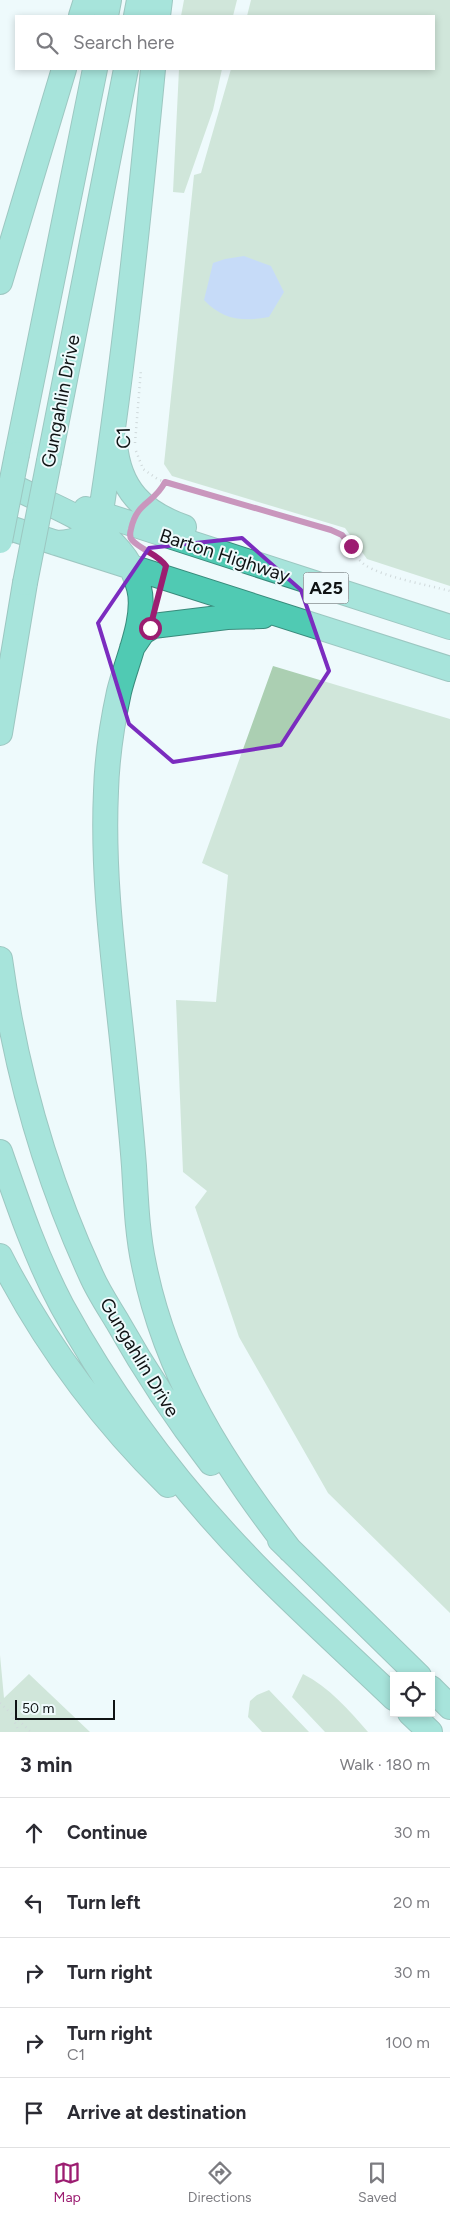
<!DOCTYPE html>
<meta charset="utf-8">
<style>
body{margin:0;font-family:Figtree,sans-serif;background:#f7f7f7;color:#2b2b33}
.controls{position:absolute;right:15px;bottom:15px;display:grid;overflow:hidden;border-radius:0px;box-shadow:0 2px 8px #0003}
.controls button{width:45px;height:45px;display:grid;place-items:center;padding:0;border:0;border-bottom:1px solid #e1e1e2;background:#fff;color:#2b2b33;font:25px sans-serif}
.scale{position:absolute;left:15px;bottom:12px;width:100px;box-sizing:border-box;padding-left:5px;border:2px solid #0f1314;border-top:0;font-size:14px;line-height:18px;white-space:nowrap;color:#0f1314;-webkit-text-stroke:4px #eefafc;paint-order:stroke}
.stop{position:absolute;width:15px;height:15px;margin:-11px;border:4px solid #9c1d71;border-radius:50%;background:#fff}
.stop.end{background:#9c1d71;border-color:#fff;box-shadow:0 1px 5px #0008}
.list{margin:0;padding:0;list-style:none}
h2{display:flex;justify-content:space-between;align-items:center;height:65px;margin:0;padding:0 20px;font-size:21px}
h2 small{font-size:16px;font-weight:400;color:#7c7c81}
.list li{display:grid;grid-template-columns:32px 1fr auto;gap:15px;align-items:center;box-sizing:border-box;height:70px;padding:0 20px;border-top:1px solid #e1e1e2}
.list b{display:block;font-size:19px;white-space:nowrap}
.list p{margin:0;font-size:16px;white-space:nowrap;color:#7c7c81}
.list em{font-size:16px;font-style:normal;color:#7c7c81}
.icon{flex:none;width:28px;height:28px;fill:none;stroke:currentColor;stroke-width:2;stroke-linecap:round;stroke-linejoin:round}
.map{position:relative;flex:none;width:450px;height:1732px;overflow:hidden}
.search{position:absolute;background:#fff;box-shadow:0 2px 8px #0003;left:15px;right:15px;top:15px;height:55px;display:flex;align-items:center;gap:12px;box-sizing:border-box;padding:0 18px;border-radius:0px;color:#7c7c81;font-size:19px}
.sheet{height:415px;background:#fff}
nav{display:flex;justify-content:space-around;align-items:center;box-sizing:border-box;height:70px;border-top:1px solid #e1e1e2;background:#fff;font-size:14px;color:#7c7c81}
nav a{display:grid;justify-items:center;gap:2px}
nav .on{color:#9c1d71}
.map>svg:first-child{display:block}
</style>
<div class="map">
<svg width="450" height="1732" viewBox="0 0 450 1732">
<rect width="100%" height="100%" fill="#eefafc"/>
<path fill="#abcfb2" d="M184,0H237L233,16H181Z
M251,0H450V586L367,559L345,528L172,476L164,464L194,175L201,173L231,69H434V16H247Z
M179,69H222L213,110L184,193L173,192Z
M273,666L450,719V1613L328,1493L239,1337L195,1207L207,1191L183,1172L176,1000L216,1002L228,875L202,863Z
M0,1655L4,1698L29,1674L90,1732H0Z
M303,1674C329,1687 349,1710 368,1732H325L292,1697Z
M269,1690L309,1732H262L248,1717L250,1701L257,1695Z"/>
<path fill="#96b7f3" d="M244,256L271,266L284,292L269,317C242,322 223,320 204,300L213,263L225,259Z"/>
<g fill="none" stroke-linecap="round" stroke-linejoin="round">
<g stroke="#398a7b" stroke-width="26">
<path id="highway" d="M81,16L86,0
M106,16L109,0
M136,16L139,0
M158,16L160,0
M0,282L64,69
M115,444C119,489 143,513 184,527
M17,454L95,69
M49,461L126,69
M16,488C64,512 124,530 139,588C147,618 126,662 119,692C112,724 107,757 106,791C102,877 114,963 123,1049C127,1088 131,1127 134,1166C136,1199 137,1233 144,1265C166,1375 223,1464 290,1550
M86,509L450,627
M0,525L450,669
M56,543C83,543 96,531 102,505C124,360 139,215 153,69
M132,648L143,632L153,626L227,617L263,616
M0,733L25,583
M0,959C15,1068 45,1175 91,1275C98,1291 108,1306 117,1321C145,1371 176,1418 211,1463
M0,1152C18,1204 36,1257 62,1306C113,1399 180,1488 254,1564C299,1610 347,1653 394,1698
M0,1256C43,1341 100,1418 168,1485
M280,1540L419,1676
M431,1688L450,1707
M410,1713L430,1732"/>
</g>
<path stroke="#a9b2b4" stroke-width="2.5" stroke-dasharray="1 4" stroke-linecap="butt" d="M135,443L141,369
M136,451L143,469L159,480L331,530C351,538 350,554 365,565C383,577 428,585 450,591
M157,493L165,482
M0,1703L31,1732
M13,1718L19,1732"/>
<use href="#highway" stroke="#50cab3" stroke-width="24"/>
<g stroke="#398a7b" stroke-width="26" stroke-linecap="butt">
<path id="highway-bridge" d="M0,541L17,454
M25,583L49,461"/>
</g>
<use href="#highway-bridge" stroke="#50cab3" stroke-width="24"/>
</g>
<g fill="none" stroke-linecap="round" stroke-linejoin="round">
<path stroke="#9c1d71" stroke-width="6" d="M150,628L166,566C158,554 141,550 132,540C129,536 130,533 131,529C137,501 154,504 165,482L331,530L342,535L351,546"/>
</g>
<path d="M0 0H450V1732H0ZM242,538L301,590L329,671L281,745L173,762L129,724L98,623L149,548Z" fill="#eefafc" fill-opacity=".55" fill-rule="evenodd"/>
<path fill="none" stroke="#7b2cbf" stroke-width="4" stroke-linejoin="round" d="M242,538L301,590L329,671L281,745L173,762L129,724L98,623L149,548Z"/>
<g text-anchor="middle" stroke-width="4" stroke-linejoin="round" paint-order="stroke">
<rect fill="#eefafc" stroke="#52585a" stroke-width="1" x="303.5" y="572.5" width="45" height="31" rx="4"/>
<g font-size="18" font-weight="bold" fill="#0f1314">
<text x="326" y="594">A25</text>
</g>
<g font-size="19" fill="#0f1314" stroke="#eefafc">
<text transform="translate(60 401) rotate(-79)" y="7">Gungahlin Drive</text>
<text transform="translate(123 438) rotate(-92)" y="7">C1</text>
<text transform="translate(225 555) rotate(18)" y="7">Barton Highway</text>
<text transform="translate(140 1357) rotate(59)" y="7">Gungahlin Drive</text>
</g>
</g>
</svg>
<div class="controls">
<button><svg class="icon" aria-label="locate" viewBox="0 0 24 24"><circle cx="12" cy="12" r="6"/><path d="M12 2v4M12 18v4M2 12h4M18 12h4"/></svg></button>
</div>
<div class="scale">50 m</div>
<div class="stop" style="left:150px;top:628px"></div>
<div class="stop end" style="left:351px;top:546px"></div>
<div class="search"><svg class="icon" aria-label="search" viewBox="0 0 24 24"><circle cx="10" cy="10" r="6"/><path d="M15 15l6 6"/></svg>Search here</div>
</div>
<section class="sheet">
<h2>3 min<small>Walk · 180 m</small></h2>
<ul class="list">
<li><svg class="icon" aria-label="ahead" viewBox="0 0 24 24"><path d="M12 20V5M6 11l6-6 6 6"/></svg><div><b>Continue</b></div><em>30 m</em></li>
<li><svg class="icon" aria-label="left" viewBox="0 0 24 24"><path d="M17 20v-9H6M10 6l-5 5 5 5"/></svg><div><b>Turn left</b></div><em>20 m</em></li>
<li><svg class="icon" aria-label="right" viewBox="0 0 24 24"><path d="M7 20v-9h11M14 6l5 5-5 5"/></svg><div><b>Turn right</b></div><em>30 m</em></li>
<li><svg class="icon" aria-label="right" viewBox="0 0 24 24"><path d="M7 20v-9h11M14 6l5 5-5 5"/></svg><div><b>Turn right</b><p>C1</p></div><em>100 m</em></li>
<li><svg class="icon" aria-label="arrive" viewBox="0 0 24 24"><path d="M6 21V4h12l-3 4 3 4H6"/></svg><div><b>Arrive at destination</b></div></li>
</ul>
</section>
<nav>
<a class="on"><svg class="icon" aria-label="map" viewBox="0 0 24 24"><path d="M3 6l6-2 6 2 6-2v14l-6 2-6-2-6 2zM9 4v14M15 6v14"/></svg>Map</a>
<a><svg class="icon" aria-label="directions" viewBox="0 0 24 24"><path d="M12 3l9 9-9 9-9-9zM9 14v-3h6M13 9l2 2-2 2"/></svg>Directions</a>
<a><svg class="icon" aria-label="saved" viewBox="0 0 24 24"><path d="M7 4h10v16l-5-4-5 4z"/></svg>Saved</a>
</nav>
